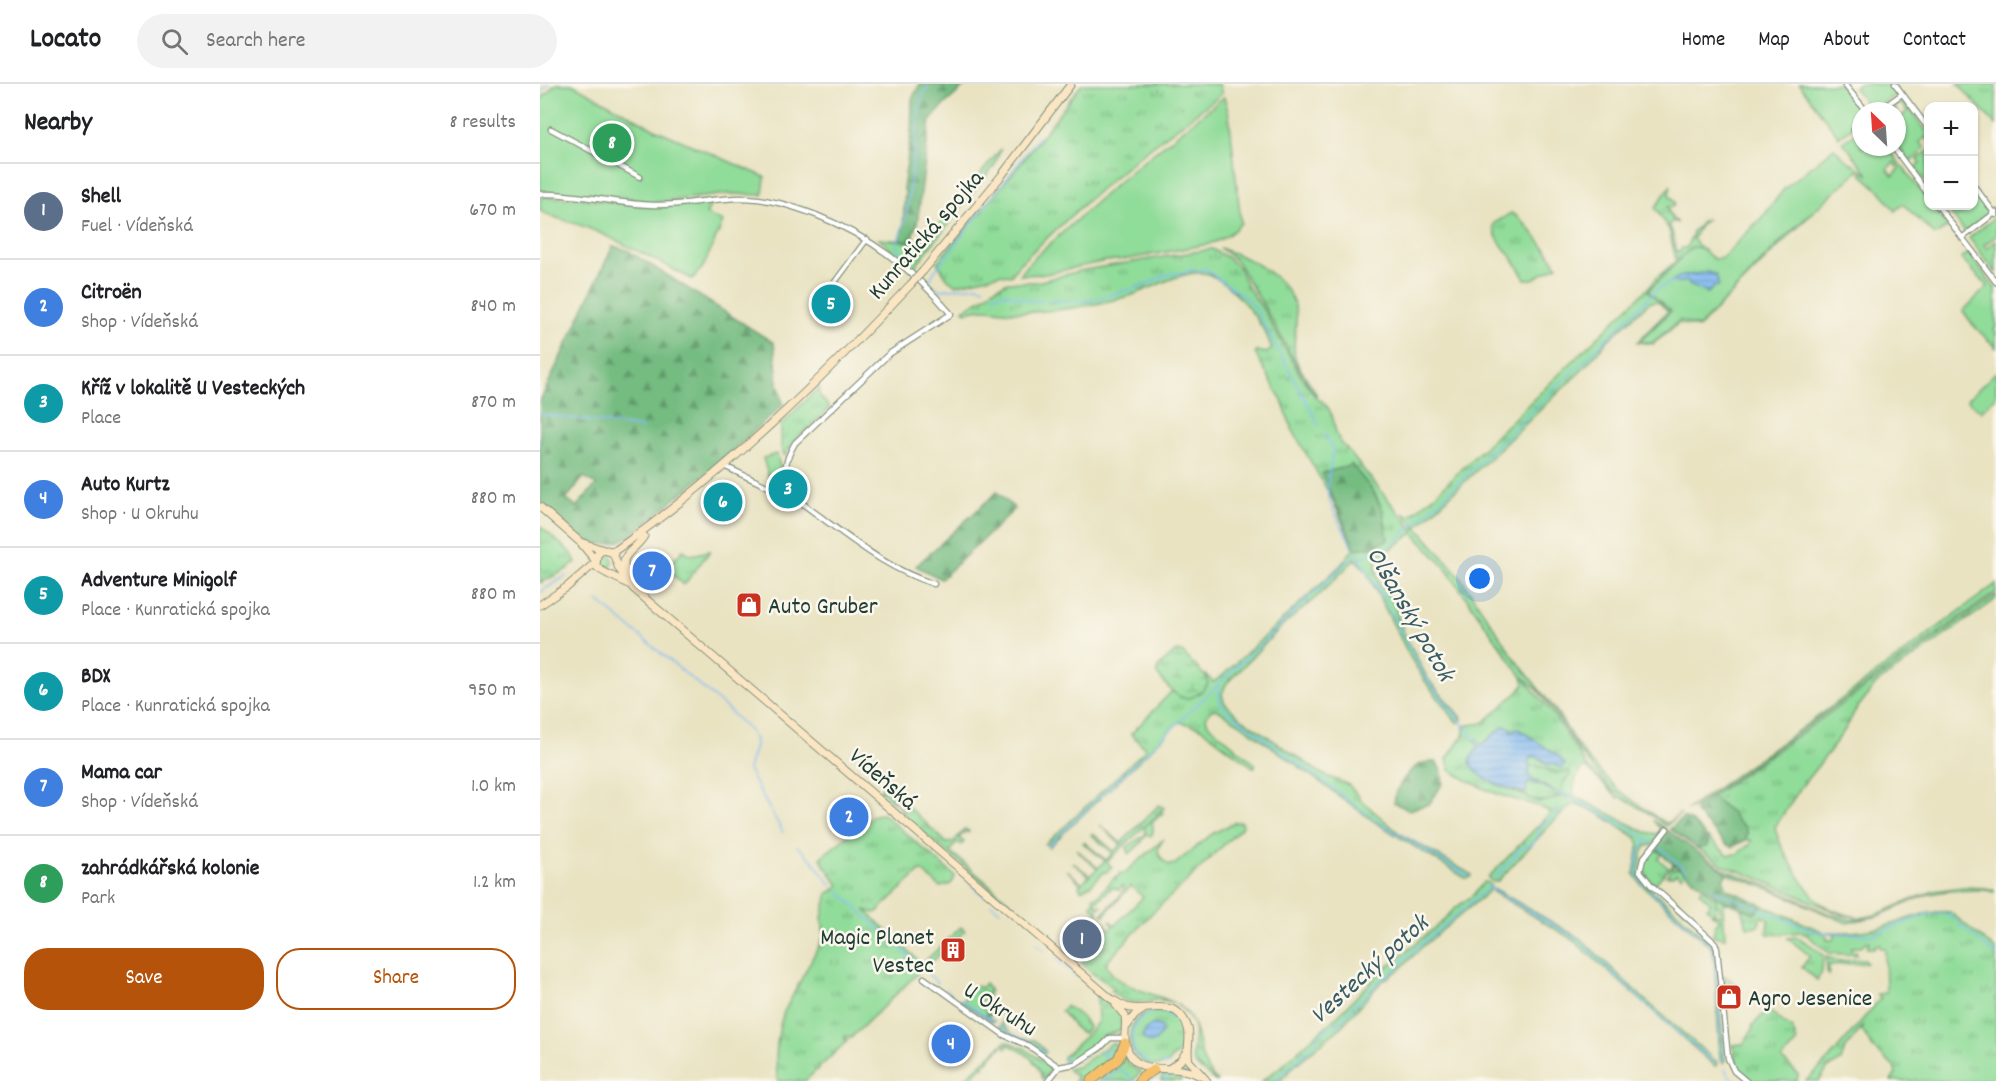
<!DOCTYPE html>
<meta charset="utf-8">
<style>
body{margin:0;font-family:Dekko,sans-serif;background:#f2f2f2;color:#202124}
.controls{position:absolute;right:18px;top:18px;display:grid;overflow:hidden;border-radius:12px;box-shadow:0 2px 4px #0004}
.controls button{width:54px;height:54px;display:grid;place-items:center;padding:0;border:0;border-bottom:2px solid #e0e0e0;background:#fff;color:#202124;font:30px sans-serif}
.compass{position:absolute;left:1312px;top:18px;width:54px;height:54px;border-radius:50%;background:#fff;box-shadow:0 2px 4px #0004;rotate:335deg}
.you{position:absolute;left:940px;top:495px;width:21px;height:21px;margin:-15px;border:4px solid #fff;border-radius:50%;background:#1a73e8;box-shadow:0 0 0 9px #1a73e833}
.badge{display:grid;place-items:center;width:39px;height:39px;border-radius:50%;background:#b45309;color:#fff;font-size:20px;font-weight:700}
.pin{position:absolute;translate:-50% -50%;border:3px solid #fff;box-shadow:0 2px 6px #0006}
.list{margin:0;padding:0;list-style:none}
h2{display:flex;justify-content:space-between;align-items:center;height:78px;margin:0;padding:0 24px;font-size:26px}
h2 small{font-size:20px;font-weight:400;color:#757577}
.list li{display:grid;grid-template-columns:39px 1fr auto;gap:18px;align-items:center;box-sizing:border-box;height:96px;padding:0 24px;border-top:2px solid #e0e0e0}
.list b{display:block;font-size:22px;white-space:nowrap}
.list p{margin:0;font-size:20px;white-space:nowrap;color:#757577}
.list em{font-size:20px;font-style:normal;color:#757577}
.actions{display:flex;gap:12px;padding:18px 24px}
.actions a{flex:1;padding:14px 0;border:2px solid #b45309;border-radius:24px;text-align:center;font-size:21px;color:#b45309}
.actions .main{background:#b45309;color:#fff}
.icon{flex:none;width:33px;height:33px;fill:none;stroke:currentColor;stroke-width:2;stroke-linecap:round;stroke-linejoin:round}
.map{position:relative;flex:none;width:1456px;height:997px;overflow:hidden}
header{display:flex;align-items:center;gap:36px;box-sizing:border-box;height:84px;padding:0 30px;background:#fff;border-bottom:2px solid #e0e0e0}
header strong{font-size:28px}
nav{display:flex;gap:33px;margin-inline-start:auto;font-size:21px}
.search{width:420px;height:54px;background:#f2f2f2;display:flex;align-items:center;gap:15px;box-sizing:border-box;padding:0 21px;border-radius:33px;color:#757577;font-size:22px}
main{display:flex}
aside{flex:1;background:#fff}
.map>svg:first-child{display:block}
</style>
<header>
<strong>Locato</strong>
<div class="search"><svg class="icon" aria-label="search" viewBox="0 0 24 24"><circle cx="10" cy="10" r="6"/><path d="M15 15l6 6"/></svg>Search here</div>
<nav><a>Home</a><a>Map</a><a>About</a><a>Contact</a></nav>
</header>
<main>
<aside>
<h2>Nearby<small>8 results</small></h2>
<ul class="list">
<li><span class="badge" style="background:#5c6f8a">1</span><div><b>Shell</b><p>Fuel · Vídeňská</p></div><em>670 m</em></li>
<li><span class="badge" style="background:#3f7fe0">2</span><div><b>Citroën</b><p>Shop · Vídeňská</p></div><em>840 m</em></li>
<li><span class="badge" style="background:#0f9aa8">3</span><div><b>Kříž v lokalitě U Vesteckých</b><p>Place</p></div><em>870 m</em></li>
<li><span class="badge" style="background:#3f7fe0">4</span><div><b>Auto Kurtz</b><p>Shop · U Okruhu</p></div><em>880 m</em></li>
<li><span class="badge" style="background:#0f9aa8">5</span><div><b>Adventure Minigolf</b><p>Place · Kunratická spojka</p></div><em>880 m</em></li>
<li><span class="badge" style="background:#0f9aa8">6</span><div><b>BDX</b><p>Place · Kunratická spojka</p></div><em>950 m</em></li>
<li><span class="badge" style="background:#3f7fe0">7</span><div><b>Mama car</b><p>Shop · Vídeňská</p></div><em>1.0 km</em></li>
<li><span class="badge" style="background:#2e9e5b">8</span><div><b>zahrádkářská kolonie</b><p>Park</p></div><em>1.2 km</em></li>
</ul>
<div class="actions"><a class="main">Save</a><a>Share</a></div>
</aside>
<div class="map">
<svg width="1456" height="997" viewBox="0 0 1456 997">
<defs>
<pattern id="grass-tufts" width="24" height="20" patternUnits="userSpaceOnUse" patternTransform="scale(1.5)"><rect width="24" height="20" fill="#90dc99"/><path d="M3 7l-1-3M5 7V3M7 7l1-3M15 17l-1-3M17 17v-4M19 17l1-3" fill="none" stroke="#75b47e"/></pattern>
<pattern id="forest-firs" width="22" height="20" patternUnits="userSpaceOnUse" patternTransform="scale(1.5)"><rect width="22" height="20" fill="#74bc81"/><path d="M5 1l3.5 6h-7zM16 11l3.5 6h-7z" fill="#5f9a6a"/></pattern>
<pattern id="wetland-marsh" width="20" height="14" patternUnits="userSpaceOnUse" patternTransform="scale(1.5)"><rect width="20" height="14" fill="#90dc99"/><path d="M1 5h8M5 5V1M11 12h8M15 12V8" fill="none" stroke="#75b47e"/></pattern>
<pattern id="park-crowns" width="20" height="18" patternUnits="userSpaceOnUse" patternTransform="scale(1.5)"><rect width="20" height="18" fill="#90dc99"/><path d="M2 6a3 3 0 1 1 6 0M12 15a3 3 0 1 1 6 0" fill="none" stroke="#75b47e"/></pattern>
<pattern id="water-rules" width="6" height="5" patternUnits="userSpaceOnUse" patternTransform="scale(1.5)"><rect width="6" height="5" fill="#81baf2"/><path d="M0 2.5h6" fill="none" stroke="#6998c5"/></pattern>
</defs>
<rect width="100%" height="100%" fill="#fbf7ec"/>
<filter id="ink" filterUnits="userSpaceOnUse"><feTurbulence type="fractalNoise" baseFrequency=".0167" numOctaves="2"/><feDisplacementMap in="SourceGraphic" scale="12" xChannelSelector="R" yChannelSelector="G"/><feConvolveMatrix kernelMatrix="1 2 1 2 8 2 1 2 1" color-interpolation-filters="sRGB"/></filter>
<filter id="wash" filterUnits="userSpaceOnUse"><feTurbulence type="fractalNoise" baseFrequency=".008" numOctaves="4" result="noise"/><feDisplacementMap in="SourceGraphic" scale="24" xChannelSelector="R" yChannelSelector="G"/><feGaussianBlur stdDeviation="1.35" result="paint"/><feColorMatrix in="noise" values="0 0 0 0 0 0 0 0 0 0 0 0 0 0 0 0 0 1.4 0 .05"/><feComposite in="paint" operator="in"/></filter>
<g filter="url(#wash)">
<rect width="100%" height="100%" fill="#e9e3c2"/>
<path fill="url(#grass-tufts)" stroke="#588c66" stroke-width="1.5" fill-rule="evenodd" d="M542,0H679L682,10L599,72L548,116L479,180L471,192L460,190L416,201L407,194L397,178L482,78Z
M1418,0H1456V41Z
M461,65L454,82L372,186L339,155L378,158L387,155Z
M1131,101L1129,111L1135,119L1134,122L1127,123L1133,136L1137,137V139L1133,137L1129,141C1135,150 1132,158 1137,168H1140L1142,164H1146L1152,152L1153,147L1160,141L1161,137L1168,135L1160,142L1153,155L1161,164L1152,163L1108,207L1131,227L1100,256L1112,259L1140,235L1159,242L1245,153L1275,126L1158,244L1139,239L1113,260L1097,258L1128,227L1117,217L1109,219L1103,224L1067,257L1039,289L877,443L918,490L973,572L1017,628L1035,658L1050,677L1078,706L1125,739L1129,738L1141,729L1126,742L1105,727L1082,714L1069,703L1039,667L1016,630L997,605L981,591L1014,631L1045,680L1079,715L1045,683C1036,687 1032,703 1034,712L1105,748L1117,750L1121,746L1113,736L1125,745L1112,761L1106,762L1102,769L1099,789L1106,800L1174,862L1185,977L1183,979L1180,974L1174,875L1171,863L1101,800L1094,790L1099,760L1097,754L1060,730L1035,719L1028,724L1009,742L958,797L953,798L948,794L1010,729C1001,722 991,720 980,717C956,711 930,699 910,686L907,675L924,650V642L943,639L982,604L984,600L982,593L904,482L873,449L837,475L836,483L839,500L852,515L864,549L888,595L922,635L918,639L915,636L885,597L870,573L825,485L815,475L780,510L742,542L686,600L682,610L684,618L698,632L782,690L809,701L822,717L859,749L932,791L931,793L925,794L835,738L699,639L676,625L670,627L666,634L668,640L716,681L714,684L659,643L639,638L509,763L505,760L518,749L604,667L605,664L591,650L632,607L643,614L667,594L665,590L673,598L680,594L802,480L814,464L791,413L752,345L742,317L715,269L717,267L726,269L732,265C724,239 693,200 668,190C648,183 609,206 589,212C552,222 510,229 472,228C453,227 447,222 427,228L423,226L446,212L455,204L468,198H497L544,186L672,165L687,173L699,184L707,202L723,225L762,294L777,315L782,317L789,325L793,335L796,349L800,357L874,447L876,444L864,430L870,432L896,410L1111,201L1116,194L1136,177L1129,145L1115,124ZM811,380L834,408L843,426L848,456L811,385ZM964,642L970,649L974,645L980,646L1018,672L1025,680L1016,682L1012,680L1008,682C1001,677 998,670 988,673V681C1003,683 1015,688 1030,691L1023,698L1020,707L1022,710L1032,712C1016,710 1013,718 998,718L950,697L938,689L930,678L934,669L939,663L934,656L937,655L941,661Z
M971,129C983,133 1010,170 1017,182L993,195H985C981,190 979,184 975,178C967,166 954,156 953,140Z
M680,164C710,174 754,195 756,231C757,245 752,258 755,273C759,288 773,299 777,312C767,301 760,286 752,273C739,249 727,226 712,203C699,183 703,179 680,164Z
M279,303V311L290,324L253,358L245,372L241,364V341Z
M0,442L32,470L36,478L27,485L0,499Z
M143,466L151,471L170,467L144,501L130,488L132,478Z
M59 477a7 7 0 1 1 14 0a7 7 0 1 1-14 0Z
M1456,500V508L1151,725H1148L1284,628Z
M1456,511V515L1451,519L1336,600L1315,627L1306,644L1289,668L1261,703L1235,743C1237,759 1268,811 1282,820C1293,827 1304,831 1317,833L1302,831L1215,793L1185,782L1157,764L1166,763L1169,758L1166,752L1188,771L1197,770L1210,760L1211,756H1206L1207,748L1205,743L1199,739L1191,728L1171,713Z
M342,703L352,712V715L364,727L367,724L362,717L407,759L413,758L425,745L429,747L428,749L426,747L419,754L424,758L422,761L417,758L410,767L495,840L476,824L457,812L445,800L368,736L357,721L340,707Z
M619,721L624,724L567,778L572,783L566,788H564L551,801L541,806L539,802L541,800L527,786L542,799L549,792L532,778L550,791L557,785L536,765L558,784L565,777L543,759L544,758L566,776L573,769L551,751L553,750L574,767L581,761L560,741L581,759Z
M343,730L415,792L411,800L400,803L382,787L379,788L337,828L334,829L325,826L382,880L421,843L425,847L384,885H382L375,879L373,882L379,888L311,954L305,952V956H308L265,997H238C234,976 237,948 244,928L284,852L282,834L288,809L293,807L299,801L284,781L281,773L334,731Z
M695,738H702L703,742L645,799L611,830L566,879C574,907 625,908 644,926C663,944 654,977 677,997H675C669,991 659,986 654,978C647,966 666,946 643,926C616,901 599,934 571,907L574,906V904L548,886L542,878L544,872L547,873V870L558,865L565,855L560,839L561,834L567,844L571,845L573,842L570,837L575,841L603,813L591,802L564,831L562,830L582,810V807L585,805L582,802L579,806L573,803L556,818L557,821L562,822L558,824V830L551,821L555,817L553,813L558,812L575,793L576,795L580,789H584L624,755C614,766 618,773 629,781L635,780L672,750Z
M1113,765L1123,769L1118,775L1129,784H1131L1133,780L1135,781L1132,784L1133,786L1138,783V785L1140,784L1145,788L1142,793L1136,789L1133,792H1126L1130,787L1128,785L1114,801C1100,784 1100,782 1113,765Z
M1158,769L1186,786L1230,803L1287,829L1311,836L1335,831L1393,807L1423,803L1446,804L1454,806V808L1445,806L1407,807L1386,811L1338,832L1307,839L1234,807L1187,789Z
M944,798L949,799L951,804L948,808L882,863L860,885L841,898L800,944L755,981L740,997H722L740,983L795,934L841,888L903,837L914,825L933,811Z
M1162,804L1174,814L1176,812L1189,819L1183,820L1185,854L1173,852L1175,841L1180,836L1172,830L1180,831L1179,822H1176V815L1175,829H1173L1167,824L1171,819L1159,808Z
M955,805L1041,855L1105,916L1177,978V981L1175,982L1032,855L953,808L952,806Z
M1222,821L1281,847L1287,852V856H1293L1296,850L1286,848C1305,849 1323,848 1342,843C1365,837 1385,826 1410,828L1456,866V997H1351L1356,990L1354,983L1333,964L1322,946L1324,941L1305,965L1301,977L1288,984L1279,997H1266L1288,976L1341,914L1337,910L1346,909L1345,864H1340V860L1335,861V864H1327L1329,858H1326L1321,863H1311V867H1316L1317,871L1289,869L1267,851L1260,848L1230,851L1227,849L1228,835L1222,832L1218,842L1207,843L1202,824L1215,829Z
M1257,853L1272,862L1283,871L1282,888L1277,896L1262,883L1270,872L1248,854Z
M1286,873L1300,877L1325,875L1327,879L1289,881V891L1287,889Z
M1183,891L1199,902L1200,907H1197L1192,903L1185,911Z
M445,899L450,907L447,909L449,911L445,915H442L439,921L449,930L454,924L459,929L455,928L451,931L445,930L454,937L452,938L419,917L423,916L437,901L441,904Z
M557,909C567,915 591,931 581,945C577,950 569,948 564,954C555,964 539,979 524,977L523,973L546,952L558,938Z
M526,922L542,933L548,943L544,949L538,947L521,927Z
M1228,926L1253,946L1257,958L1242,975L1258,990L1257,997H1210L1198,985L1193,961L1203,960L1213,945L1212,942Z
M622,927C642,932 649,949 641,968L631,974L629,979C585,997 572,923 622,927Z
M465,935L462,940C471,949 478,956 494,956L506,968L503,971C490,958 473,955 459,943Z
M572,959L579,962L580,967L545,997H534L537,993L527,985L537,983Z
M585,973L589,981L601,988L593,997H557L579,982Z
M639,987L656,993L661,997H655L646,991L640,997H621L622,991Z"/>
<path fill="url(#forest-firs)" stroke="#4a7c5a" stroke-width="1.5" fill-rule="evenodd" d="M380,0H427L404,21L390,37L377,140L373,150L375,157L359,156L363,143L365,106L363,105L371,50L372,15Z
M73,162L87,166L234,259L238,299L243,321L175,382L91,451C54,477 27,442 0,418V317ZM44,393L56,401L36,423L26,415Z
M812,381L830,403L843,426L848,456L831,463L815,465L782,389Z
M457,408L475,425L401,495L376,482Z
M896,678L901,686L903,699L889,720L869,726L854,719C855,705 867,686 881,680C885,678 891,678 896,678Z
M1171,713L1191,728L1199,739L1205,743L1207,748L1206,756L1192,763L1186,760L1155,728V725Z
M1143,734C1154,737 1167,751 1168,762L1157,764L1130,745Z
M1128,747L1187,789L1183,795L1187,805L1222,821L1215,829L1180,815L1127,775L1119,767L1117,760Z"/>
<path fill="url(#wetland-marsh)" stroke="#588c66" stroke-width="1.5" d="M636,567L642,568L667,594L668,600C646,627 635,611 617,590L618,583Z
M989,681C1004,683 1014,691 1029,687L1030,691L1023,698L1021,707L1022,710L1033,713L1030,715L1019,711C1004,722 993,716 978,708L984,709L988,698L1000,700L990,694L987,690L990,687Z"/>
<path fill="url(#park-crowns)" stroke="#588c66" stroke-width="1.5" d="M1120,802L1152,829L1155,836L1119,803Z
M466,957L484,964L509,982L510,986L506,994L502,995C498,976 484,967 467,960L468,962L466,964L464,960L443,982L444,983H442L427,997H422Z"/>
<path fill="#90dc99" stroke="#588c66" stroke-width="1.5" d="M16,0H32L117,46L225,93L223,111L189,110L110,119L87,114L0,108V16Z
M1259,0H1299L1321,29V37L1299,53Z
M1319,0H1351L1358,9L1331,27L1314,4Z
M684,13L689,31L701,139C693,149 682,156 669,160L588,175L566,177L505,190L480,191L491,177L584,93Z
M1361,14L1388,49V56L1386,53L1380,58L1385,64L1376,74L1369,77L1357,60V55L1364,50L1357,41L1359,37L1358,35L1367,28L1361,19L1354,24L1357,27H1344Z
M1321,45V63H1347L1360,80L1357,83L1354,78L1347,85L1353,92L1362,82L1388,117V122H1392L1408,143L1395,151L1363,120L1355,127L1341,108L1321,90L1322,88L1319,86L1245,153L1159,243L1140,236L1112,259L1100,257L1131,227L1108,207L1152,163L1161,164L1174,175L1182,174L1225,130L1244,105L1294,64L1304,74L1329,91L1303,58Z
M1388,67V101L1376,84L1380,80L1378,75Z
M1434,107L1449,129L1425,148L1411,130L1414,127L1413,130L1415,128L1418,132L1424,127L1422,123L1424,122H1434Z
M0,113L38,114L112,123L172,118L166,130L183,138L163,183L152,195C118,177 84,159 48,144C32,138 16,135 0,127Z
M1454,134L1456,137V152L1444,161L1447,164L1456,157V189L1429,154Z
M1428,169L1456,205V243L1454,246L1456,248V264L1433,241L1423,227L1448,202L1421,175Z
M1456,288V313L1441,327L1427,316Z
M237,370L243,395L230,398L223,374Z
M621,727L623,729L612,739C614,745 614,749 610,753L607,751L601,757L602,758L589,770L587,763L606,750L604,744Z"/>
<path fill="url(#water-rules)" stroke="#507c93" stroke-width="1.5" d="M1167,188L1176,191L1179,202L1173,203L1168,209L1149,201L1148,197L1136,199L1132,197L1139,193Z
M964,642L971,644V649L976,644L980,646L1018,672L1025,680L1021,684L1012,680L1008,682L1003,676L993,672C985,677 990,680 990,687L987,690L993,696L1018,709L990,697L987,700L986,709C967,705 938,697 930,678L934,669L939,663Z
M615,940L621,943L622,948L615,958L609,959L603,954C602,948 609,941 615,940Z"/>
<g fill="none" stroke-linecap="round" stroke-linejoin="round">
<path stroke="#81baf2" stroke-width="1.5" d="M0,9L9,0
M378,189L359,170L357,160L366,132L381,15L389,0
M381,192L400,206L438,202L444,204
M389,198L394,188L499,53
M453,211L465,209L492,217H548L603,202L626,191L643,189L653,185L658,187L665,185C670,187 672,191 677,194C689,203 703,210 714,222L779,341
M0,330L102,344
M784,349L793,366L787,400L789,415L794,428L816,470L841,510L885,593L942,664
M853,459L895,421L1119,204L1134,197
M821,473L848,462
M0,508L26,492
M58,517L182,620L209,646L215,656V662L208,685L217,703L243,748
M678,602L680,619L686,626L840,739L928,792
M1017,708C1049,723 1083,739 1113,759
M257,762L272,776L293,803
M508,762L811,474
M1119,763L1147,787
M955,794L981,765L992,760L999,751L1000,743L1023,725
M430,800L445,813
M1104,802L1096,788L1099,768L1107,756
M950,804L1039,856L1118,932L1175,979
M1171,805L1276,848L1333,851L1387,830L1404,829L1415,836
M1109,806L1172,863L1174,872L1183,977
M298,807L398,899
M451,820L460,827
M1419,840L1456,871
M495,859L504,867
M516,875L536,892
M405,905L412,910
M420,915L453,937
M622,928C641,934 648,951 639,969
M459,941L472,950L489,957L505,969
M522,976L535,974L553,963
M568,976L561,970L576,964
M610,980L595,969C587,950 595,931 615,927
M621,981L629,979
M579,985L592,994L591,997
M1185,985L1189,992L1196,997
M623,995C637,991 645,987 657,997
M563,997L581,986
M606,997L616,994
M734,997L774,961L778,953L786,946L798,940L818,917H820L839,897L855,886L865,874L950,802"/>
</g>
</g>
<g filter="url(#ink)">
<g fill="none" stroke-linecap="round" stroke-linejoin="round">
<g stroke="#84907b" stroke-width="7">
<path id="street" d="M1304,0L1326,27
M1355,0L1388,44
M1338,27L1362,10
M11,45L100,93
M1314,46L1321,40
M1353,63L1388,110
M1434,102L1456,131
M0,110C38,109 76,120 114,121C143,122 172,114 201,114C227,114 252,122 276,131C331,153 373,185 411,230L349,270L255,359C245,376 240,393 254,411C262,421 276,429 286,437C323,464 351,486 394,500
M1398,122L1456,198
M1422,154L1456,128
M292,202L327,155
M184,382L233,405L254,410
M1127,745L1103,775L1100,787L1111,801L1175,859L1177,865L1188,974L1194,987L1206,997
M384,894L464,951L489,962L519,983L535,980L561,963L570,954H585
M508,997L519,983"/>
</g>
<g stroke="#84907b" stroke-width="9">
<path id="secondary" d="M383,187L462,91L531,0
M0,423L40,458L55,476
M40,458L73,469L79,485L93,504L570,914C577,918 583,923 591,924C613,927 637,913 648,944C651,955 646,966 649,977L667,997
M67,466L61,467L57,471L56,482C61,489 79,494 88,500
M69,467L76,466C185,390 280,297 371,200
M90,494C74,470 94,469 104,452
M0,521L27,503L55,479
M576,921L585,932C587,942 583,951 586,961C595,997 633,977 658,991
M587,942L595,931L604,925
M630,984L640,977L647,967"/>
</g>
<g stroke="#84907b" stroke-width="11">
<path id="highway" d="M551,997L578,975L585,959
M599,997L603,992L614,986"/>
</g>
<use href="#street" stroke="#fff" stroke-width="4.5"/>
<use href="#secondary" stroke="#fbe6c4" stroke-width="7"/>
<use href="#highway" stroke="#f6c06b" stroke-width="9"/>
<g stroke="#84907b" stroke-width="9" stroke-linecap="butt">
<path id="secondary-bridge" d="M371,200L383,187"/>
</g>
<use href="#secondary-bridge" stroke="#fbe6c4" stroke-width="7"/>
</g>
</g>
<defs>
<g id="shop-square" transform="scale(1.35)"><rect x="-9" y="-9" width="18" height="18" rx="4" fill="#c8321e" stroke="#fbf7ec"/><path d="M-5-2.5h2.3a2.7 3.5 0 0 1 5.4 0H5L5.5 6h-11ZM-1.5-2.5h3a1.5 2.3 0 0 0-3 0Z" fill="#fff"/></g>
<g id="building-square" transform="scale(1.35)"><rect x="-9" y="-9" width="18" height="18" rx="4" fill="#c8321e" stroke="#fbf7ec"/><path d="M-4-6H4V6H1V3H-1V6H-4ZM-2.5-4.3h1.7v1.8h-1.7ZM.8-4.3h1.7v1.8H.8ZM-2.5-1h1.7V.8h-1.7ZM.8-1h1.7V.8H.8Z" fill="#fff"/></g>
</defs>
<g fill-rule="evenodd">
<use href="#shop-square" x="209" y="521"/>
<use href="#building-square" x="413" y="866"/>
<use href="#shop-square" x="1189" y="913"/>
</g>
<g text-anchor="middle" stroke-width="5" stroke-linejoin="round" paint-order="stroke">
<g font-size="24" fill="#1f3d34" stroke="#fbf7ec">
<text transform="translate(385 150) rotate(-49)" y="8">Kunratická spojka</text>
<text transform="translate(344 694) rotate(41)" y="8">Vídeňská</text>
<text transform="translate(461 924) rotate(32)" y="8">U Okruhu</text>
</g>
<g font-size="24" fill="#1f3d34" stroke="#fbf7ec" text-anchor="start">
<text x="228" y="529">Auto Gruber</text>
<text x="394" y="860" text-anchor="end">Magic Planet<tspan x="394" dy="28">Vestec</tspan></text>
<text x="1208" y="921">Agro Jesenice</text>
</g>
<g font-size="26" font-style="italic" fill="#385c64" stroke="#fbf7ec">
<text transform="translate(872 529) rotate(60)" y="9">Olšanský potok</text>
<text transform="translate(828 884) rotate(-42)" y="9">Vestecký potok</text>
</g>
</g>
</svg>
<div class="controls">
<button>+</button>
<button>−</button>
</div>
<svg class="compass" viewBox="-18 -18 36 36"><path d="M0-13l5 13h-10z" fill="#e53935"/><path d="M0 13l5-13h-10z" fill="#757577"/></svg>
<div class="you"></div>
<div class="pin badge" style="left:542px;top:855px;background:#5c6f8a">1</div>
<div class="pin badge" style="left:309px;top:733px;background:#3f7fe0">2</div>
<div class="pin badge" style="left:248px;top:405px;background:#0f9aa8">3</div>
<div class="pin badge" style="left:411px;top:960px;background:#3f7fe0">4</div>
<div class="pin badge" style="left:291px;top:220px;background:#0f9aa8">5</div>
<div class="pin badge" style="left:183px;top:418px;background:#0f9aa8">6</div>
<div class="pin badge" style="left:112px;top:487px;background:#3f7fe0">7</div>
<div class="pin badge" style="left:72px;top:59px;background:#2e9e5b">8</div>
</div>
</main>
